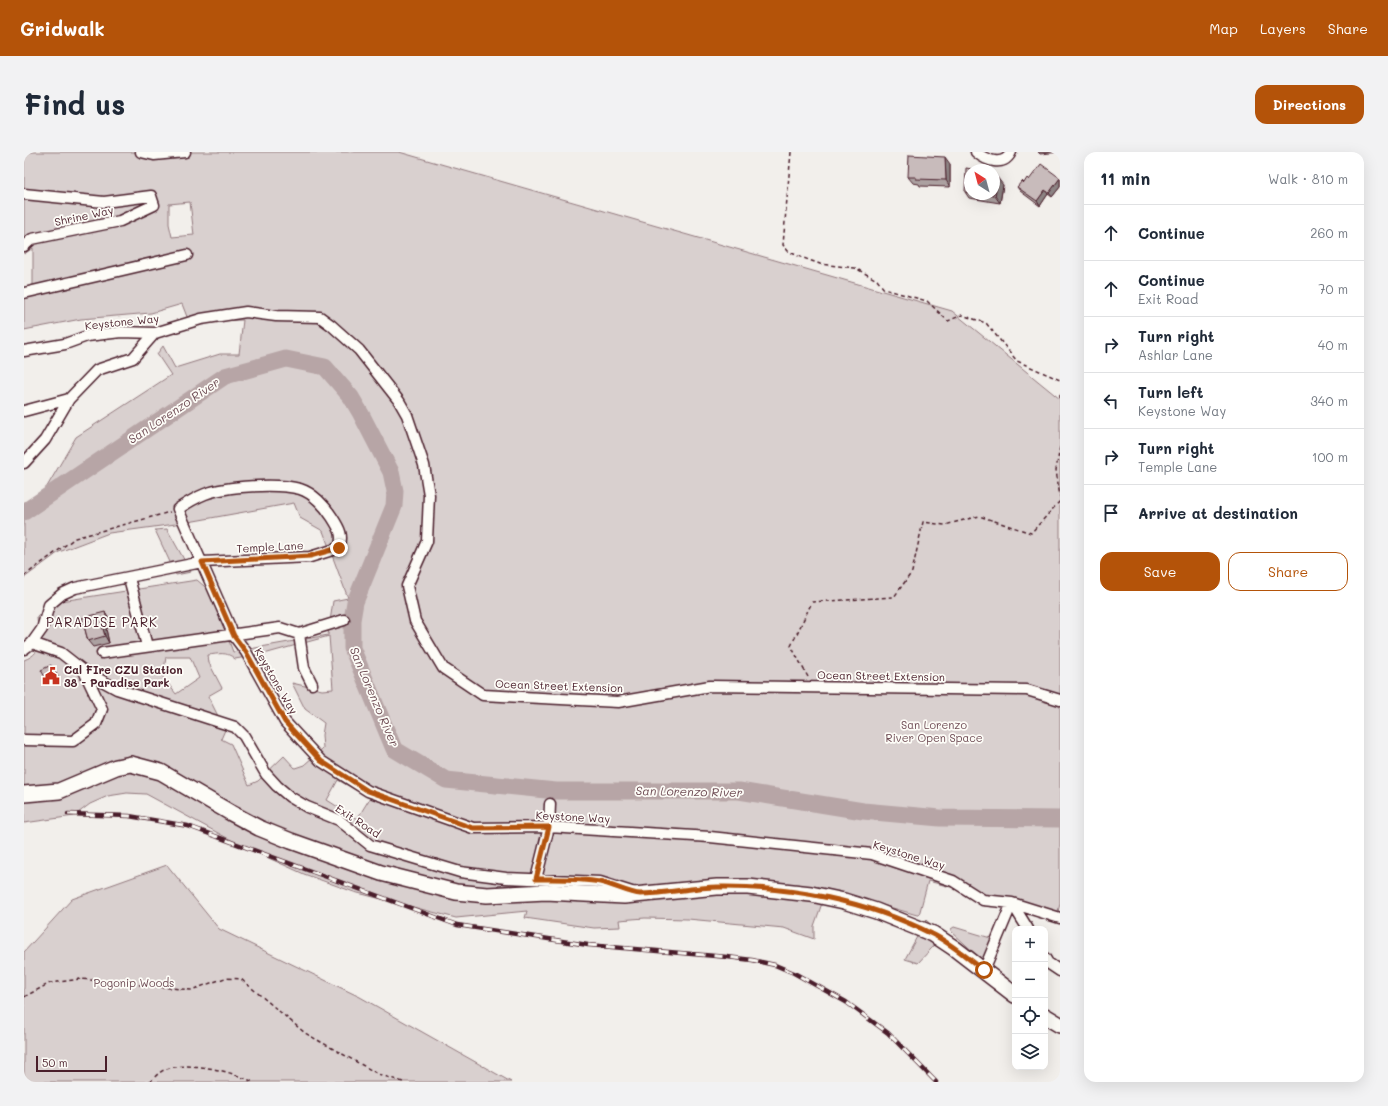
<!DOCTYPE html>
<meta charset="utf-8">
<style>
body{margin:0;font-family:Mali,sans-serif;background:#f2f2f3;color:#1f2937}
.controls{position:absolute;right:12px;bottom:12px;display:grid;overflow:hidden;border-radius:8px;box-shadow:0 4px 16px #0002}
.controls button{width:36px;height:36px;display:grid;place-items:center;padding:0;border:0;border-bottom:1px solid #e0e1e3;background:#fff;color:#1f2937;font:20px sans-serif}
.compass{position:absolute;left:940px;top:12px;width:36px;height:36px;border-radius:50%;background:#fff;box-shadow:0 4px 16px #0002;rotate:324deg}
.scale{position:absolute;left:12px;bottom:10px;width:71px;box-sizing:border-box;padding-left:4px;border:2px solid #4a1f2b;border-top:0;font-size:11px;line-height:14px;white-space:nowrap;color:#4a1f2b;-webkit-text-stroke:3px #fdfcf7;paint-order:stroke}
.stop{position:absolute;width:12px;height:12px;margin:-9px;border:3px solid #b45309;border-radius:50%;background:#fff}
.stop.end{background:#b45309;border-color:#fff;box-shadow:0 1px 4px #0008}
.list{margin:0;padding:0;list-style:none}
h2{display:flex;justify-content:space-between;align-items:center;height:52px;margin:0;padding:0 16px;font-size:17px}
h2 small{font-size:13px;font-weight:400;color:#747a83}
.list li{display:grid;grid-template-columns:26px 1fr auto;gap:12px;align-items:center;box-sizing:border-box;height:56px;padding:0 16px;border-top:1px solid #e0e1e3}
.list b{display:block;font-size:15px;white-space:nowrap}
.list p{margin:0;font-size:13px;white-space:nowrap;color:#747a83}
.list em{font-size:13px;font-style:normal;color:#747a83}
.actions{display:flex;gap:8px;padding:12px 16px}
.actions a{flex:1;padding:9px 0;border:1px solid #b45309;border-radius:12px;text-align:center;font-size:14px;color:#b45309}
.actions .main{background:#b45309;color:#fff}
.icon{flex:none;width:22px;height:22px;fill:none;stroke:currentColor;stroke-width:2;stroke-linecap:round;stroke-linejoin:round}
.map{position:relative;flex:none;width:1036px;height:930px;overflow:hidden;border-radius:12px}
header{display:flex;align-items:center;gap:24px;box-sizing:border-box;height:56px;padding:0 20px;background:#b45309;color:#fff}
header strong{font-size:19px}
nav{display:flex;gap:22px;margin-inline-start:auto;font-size:14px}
.intro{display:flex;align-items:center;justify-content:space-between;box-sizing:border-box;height:96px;padding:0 24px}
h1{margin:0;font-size:28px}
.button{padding:10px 18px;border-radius:12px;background:#b45309;color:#fff;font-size:14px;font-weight:700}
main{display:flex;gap:24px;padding:0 24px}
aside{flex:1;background:#fff;border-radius:12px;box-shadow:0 4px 16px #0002}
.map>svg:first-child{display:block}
</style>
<header>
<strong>Gridwalk</strong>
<nav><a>Map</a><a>Layers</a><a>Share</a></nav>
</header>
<div class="intro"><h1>Find us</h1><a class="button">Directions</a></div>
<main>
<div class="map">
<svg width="1036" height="930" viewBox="0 0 1036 930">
<rect width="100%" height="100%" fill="#f2efeb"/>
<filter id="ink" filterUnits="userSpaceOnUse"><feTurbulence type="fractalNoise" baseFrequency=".025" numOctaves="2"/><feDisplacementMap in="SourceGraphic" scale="8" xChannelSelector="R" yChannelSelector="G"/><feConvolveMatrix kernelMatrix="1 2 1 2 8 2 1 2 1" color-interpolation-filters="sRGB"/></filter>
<g filter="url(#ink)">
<path fill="#d9d0cf" stroke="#92787d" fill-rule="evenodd" d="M0,0H375L928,159L1036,247V752L1033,763L904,729L895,763H893L803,737L790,774V787L760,776L664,767L621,766L595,768L596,775L570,776L501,766L503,759L432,766L330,740L280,722L218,694L122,642L103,641L84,644L66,652L50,664L0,671V508C22,500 14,484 13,465L31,450L173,428L187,440L202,478H201L209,500L304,483L309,449L324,446L299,379L276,366L270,351L159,371L85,381L35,400L0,426V355L17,345L52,285L147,223L133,202L139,194L151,216L196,202H215L219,168L185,169L167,175L158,152L127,161L57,167L0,178V138L9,134V96L0,102ZM166,50L170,83L148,85L145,72V52ZM305,484L309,537L298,538L268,531L281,557L300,571L298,583L299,596L280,613L271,616L260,604L234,629L225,633L207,592L197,587L201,578L184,544L198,536L185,511L184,503C194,502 203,499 211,507L240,502ZM142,505H166L175,526L152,542L139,525ZM314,628L346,646L333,667L303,648Z
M143,377L167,420L152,423L131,378Z
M143,713L195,777L336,845L487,930H0V800L48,747Z
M902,768L919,784L894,811L881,807Z
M930,775L970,787L958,808L927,779V777Z"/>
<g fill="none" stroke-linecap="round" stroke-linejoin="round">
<path stroke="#b7a5a6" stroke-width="17" d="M0,360L201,224L262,207L301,215L327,245L337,262L367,320L371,339L370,354L331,450L328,468V496L370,597L422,628L532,639H715L839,659L916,666L1036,667"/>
<g stroke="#4a1f2b" stroke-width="13">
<path id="minor" d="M117,0L130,3L161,0
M952,0C961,8 980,16 987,0
M0,42L80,50L127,44L130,53L96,69L8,87L0,94
M0,141L163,103
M0,199L41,192L63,184L97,180L131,181L177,167L222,160L252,164L296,165L307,173L335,198L375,249L383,263L400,313L405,343L403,389L383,434L391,469L419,516L459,543L594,550L686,534L1003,538L1036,548
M0,259L45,247
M0,311L21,288L45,247L73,218L109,206L131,181
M105,426L123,494
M275,482L280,516L288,532
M0,497L8,491L18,477L25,453L38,442L51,436L178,410L286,405L315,396C320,383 315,376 308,365C301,354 289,341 276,337C254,331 202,334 181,342C171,346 163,351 154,357L210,484L222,500L261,570L297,609L344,639L449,676L525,675L686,685L848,702L929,729L959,748L988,751L1036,766
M78,501L256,476L275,482L320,468
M60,519L93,537L211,575L220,584L242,622L253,634L266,645L283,655L315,668L346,693L436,720L482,726L576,730L611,741
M0,588L49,589L72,572L78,557L60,519L37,501L8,491
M512,727L525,675L526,652
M988,751L1004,777
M1021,806L1024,811L1036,819
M960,818L988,751"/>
</g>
<g stroke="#4a1f2b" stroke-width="18">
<path id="secondary" d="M0,642L35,639L92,615L107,612L137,620L207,661L235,676L267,689L357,721L432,740L463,743L522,740L600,744L693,735H724L787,742L820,749L852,759L909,782L930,796L991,843
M1021,864L1036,873"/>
</g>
<path stroke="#4a1f2b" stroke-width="1.5" stroke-dasharray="4 3" stroke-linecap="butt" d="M767,0L759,93L764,99L774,104L796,112L831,116L853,128L860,137L903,149L924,169L938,163L962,171L993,209L1036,228
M1036,242V247
M1036,295L1032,318L1036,345
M0,424L51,386L146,360
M784,525L767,494L788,450L870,445L888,420L899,370L921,373L955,364L1007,381L1036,349
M0,845L26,831L57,827L167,838L201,826L217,827L281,881L354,922L379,930
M126,930C130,926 135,920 140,918C164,908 207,919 229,930"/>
<use href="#minor" stroke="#fdfcf7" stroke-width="10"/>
<use href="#secondary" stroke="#fdfcf7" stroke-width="15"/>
<g stroke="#4a1f2b" stroke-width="4.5">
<path id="rail" d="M44,662L105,664L164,674L433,773L564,793L703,805L728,808L751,813L770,821L822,850L864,881L912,930"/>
</g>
<use href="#rail" stroke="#fdfcf7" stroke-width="3" stroke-dasharray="9" stroke-linecap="butt"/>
</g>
<path fill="#aca1a1" stroke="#4a1f2b" d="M1014,0H1036L1016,2Z
M926,12V35L896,34L895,32L889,31L884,25Z
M946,18V42H970L979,33L976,51L945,46L941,40Z
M1036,26V35L1028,45L1024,42L1016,54L996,39L993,35L1005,28Z
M58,466L86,467L88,475L82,477L85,491L69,495L64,489Z
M30,517L35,526L25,532L22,527Z"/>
<path fill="#8c8383" stroke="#4a1f2b" d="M921,5L926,12V35L922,28Z
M970,21L979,33L976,51L971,44Z
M1036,26V35L1028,45L1025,41Z
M1021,38L1024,42L1016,54L1013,49Z
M81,460L86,467L88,475L83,468Z
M77,470L82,477L85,491L81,484Z"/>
<path fill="#c8bbbb" stroke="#4a1f2b" d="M885,3L921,5L922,28L892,27V25H884Z
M1017,12L1036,26L1025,41L1021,38L1013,49L993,35L998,29L1000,31L1003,26L1005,28Z
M942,16L953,18H946V41L941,40Z
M970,26L974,27L971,44L955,42H970Z
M81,460L83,468L77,470L81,484L64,489L58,466Z
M27,513L32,521L22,527L17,518Z"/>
</g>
<g fill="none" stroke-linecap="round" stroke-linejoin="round" filter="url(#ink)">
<path stroke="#b45309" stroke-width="5" d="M315,396L286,404L178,410L210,484L222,500L261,570L297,609L344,639L449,676L525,675L512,727C533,727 555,726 576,730C587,732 607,742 616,742C642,742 668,735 694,735C767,734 843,749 908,782C927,791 943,806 960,818"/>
</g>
<defs>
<g id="civic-bare" transform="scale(1.38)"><path d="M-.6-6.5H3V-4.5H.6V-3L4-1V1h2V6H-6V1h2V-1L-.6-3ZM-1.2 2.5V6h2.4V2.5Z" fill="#c8321e" stroke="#fdfcf7" stroke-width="2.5" paint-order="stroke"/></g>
</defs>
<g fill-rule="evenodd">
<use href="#civic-bare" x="27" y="524"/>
</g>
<g text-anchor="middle" stroke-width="3.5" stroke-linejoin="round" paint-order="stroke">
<g font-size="11" fill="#4a1f2b" stroke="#fdfcf7">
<text transform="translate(60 64) rotate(-12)" y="4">Shrine Way</text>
<text transform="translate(98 170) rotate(-6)" y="4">Keystone Way</text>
<text transform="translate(246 395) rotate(-3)" y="4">Temple Lane</text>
<text transform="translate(857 524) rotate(1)" y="4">Ocean Street Extension</text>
<text transform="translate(252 529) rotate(60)" y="4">Keystone Way</text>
<text transform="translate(535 534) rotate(2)" y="4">Ocean Street Extension</text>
<text transform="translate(549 665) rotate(3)" y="4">Keystone Way</text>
<text transform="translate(334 669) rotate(33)" y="4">Exit Road</text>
<text transform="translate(885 703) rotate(17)" y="4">Keystone Way</text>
</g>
<g font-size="11" font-weight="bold" fill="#4a1f2b" stroke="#fdfcf7" text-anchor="start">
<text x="40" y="522">Cal FIre CZU Station<tspan x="40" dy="13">38 - Paradise Park</tspan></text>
</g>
<g font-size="11" fill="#6e4b54" stroke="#fdfcf7">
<text x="910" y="577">San Lorenzo<tspan x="910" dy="13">River Open Space</tspan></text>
<text x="110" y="835">Pogonip Woods</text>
</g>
<g font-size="12" font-style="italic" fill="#704e56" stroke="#fdfcf7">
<text transform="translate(150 259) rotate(-34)" y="4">San Lorenzo River</text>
<text transform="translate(350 545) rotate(67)" y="4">San Lorenzo River</text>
<text transform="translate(665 640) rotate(1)" y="4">San Lorenzo River</text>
</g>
<g font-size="13" letter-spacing="1" fill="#4a1f2b" stroke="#fdfcf7">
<text x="78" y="475">PARADISE PARK</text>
</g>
</g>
</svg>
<div class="controls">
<button>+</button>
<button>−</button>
<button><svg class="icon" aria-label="locate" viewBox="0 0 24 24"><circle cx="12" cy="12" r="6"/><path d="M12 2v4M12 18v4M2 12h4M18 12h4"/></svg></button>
<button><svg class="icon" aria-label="layers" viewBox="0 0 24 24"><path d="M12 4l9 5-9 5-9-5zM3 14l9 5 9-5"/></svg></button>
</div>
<svg class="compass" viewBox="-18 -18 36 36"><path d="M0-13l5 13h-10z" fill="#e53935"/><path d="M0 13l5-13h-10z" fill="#747a83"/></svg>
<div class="scale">50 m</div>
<div class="stop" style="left:960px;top:818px"></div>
<div class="stop end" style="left:315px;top:396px"></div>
</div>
<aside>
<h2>11 min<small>Walk · 810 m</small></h2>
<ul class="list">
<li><svg class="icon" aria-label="ahead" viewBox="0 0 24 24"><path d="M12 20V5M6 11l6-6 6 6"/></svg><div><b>Continue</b></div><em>260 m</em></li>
<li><svg class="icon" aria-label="ahead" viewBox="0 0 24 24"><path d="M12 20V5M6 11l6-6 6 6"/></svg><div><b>Continue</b><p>Exit Road</p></div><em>70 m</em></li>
<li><svg class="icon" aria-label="right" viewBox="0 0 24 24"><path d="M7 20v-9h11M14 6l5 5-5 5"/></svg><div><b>Turn right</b><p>Ashlar Lane</p></div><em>40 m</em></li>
<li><svg class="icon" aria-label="left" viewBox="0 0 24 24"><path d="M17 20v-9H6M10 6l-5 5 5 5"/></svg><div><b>Turn left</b><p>Keystone Way</p></div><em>340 m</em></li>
<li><svg class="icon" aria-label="right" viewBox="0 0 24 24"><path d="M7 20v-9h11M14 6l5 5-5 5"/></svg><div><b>Turn right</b><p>Temple Lane</p></div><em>100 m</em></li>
<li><svg class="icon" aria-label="arrive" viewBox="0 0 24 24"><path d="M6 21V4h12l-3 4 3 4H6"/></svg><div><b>Arrive at destination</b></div></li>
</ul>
<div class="actions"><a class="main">Save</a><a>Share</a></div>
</aside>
</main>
